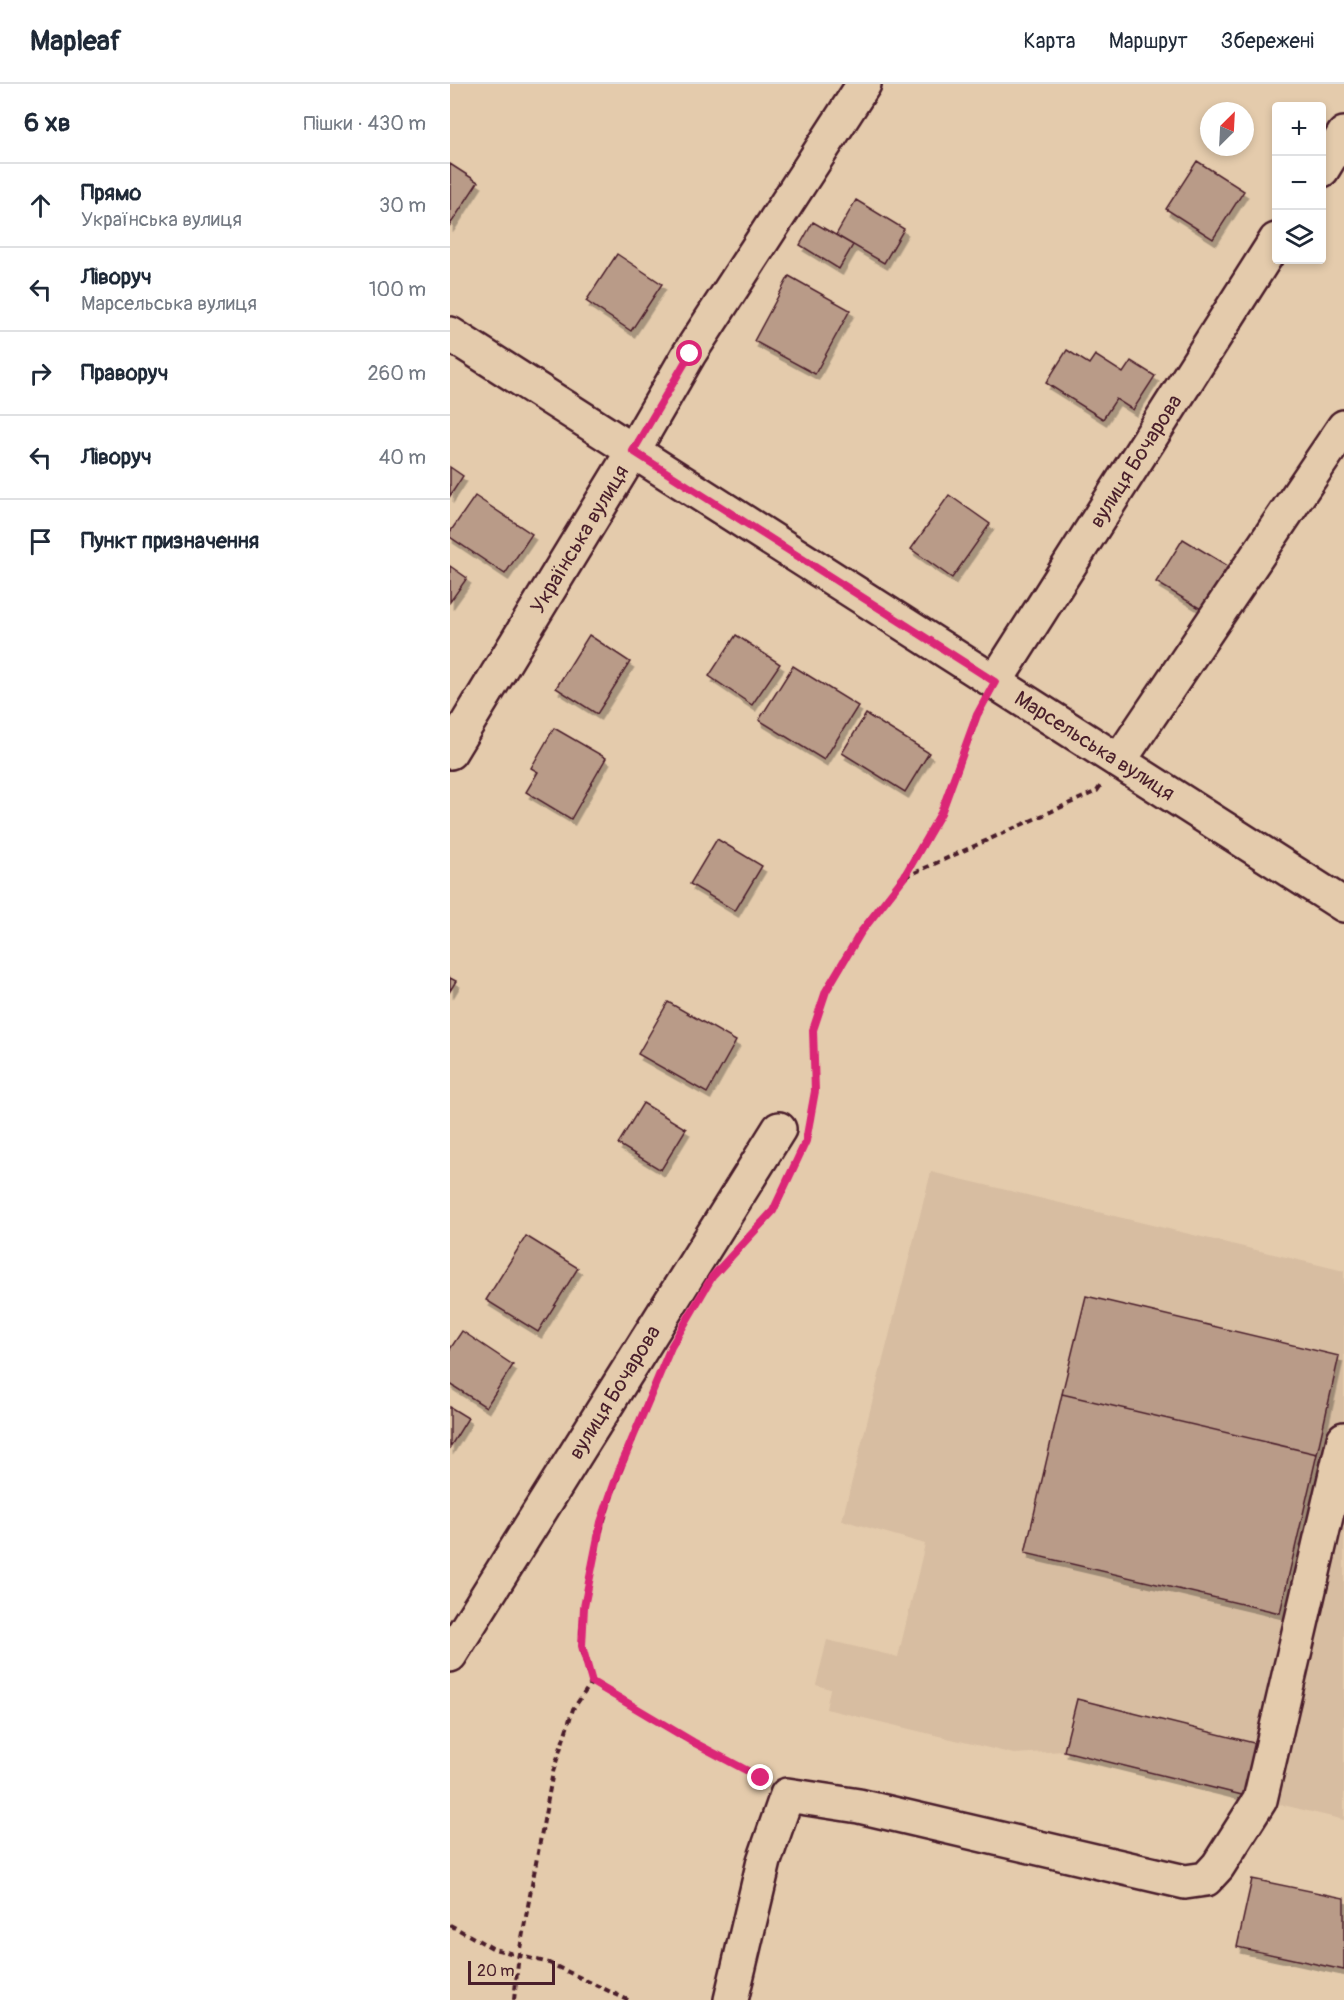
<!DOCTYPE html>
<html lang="uk">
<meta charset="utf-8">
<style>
body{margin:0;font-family:Pangolin,sans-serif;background:#f2f2f3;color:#1f2937}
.controls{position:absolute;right:18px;top:18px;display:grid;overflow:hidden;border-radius:6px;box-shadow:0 3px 9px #0003}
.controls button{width:54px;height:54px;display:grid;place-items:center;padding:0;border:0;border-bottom:2px solid #e0e1e3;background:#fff;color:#1f2937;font:30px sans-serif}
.compass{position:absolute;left:750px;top:18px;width:54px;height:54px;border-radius:50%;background:#fff;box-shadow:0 3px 9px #0003;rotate:24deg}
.scale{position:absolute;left:18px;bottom:15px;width:87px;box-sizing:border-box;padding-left:6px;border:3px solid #4a1f2b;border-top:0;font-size:16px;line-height:21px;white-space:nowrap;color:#4a1f2b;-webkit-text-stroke:4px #e4cbac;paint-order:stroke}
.stop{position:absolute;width:18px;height:18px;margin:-14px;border:4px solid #db2777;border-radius:50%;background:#fff}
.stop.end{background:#db2777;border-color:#fff;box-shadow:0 2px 6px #0008}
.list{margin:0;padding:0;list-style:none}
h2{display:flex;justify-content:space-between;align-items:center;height:78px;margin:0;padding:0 24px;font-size:26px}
h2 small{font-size:20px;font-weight:400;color:#747a83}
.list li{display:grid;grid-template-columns:39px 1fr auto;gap:18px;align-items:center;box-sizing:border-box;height:84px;padding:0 24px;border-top:2px solid #e0e1e3}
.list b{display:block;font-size:22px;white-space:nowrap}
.list p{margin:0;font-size:20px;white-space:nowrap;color:#747a83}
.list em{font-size:20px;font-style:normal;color:#747a83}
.icon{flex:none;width:33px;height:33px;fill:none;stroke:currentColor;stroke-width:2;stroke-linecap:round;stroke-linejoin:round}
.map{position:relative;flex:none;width:894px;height:1916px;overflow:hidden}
header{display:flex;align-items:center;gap:36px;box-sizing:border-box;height:84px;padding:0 30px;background:#fff;border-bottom:2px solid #e0e1e3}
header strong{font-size:28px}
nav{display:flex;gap:33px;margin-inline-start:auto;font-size:21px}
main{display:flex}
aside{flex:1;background:#fff}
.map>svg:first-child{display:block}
</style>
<header>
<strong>Mapleaf</strong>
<nav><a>Карта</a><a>Маршрут</a><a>Збережені</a></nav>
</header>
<main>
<aside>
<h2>6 хв<small>Пішки · 430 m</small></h2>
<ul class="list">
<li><svg class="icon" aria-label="ahead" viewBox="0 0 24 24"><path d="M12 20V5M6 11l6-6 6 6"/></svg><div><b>Прямо</b><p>Українська вулиця</p></div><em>30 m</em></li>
<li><svg class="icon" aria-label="left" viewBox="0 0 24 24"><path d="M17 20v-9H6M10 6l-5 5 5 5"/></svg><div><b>Ліворуч</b><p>Марсельська вулиця</p></div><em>100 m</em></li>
<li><svg class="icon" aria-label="right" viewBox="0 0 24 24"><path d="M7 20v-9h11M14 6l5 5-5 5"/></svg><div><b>Праворуч</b></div><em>260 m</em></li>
<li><svg class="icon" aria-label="left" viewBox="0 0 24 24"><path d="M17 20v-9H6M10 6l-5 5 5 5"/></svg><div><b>Ліворуч</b></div><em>40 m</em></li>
<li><svg class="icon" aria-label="arrive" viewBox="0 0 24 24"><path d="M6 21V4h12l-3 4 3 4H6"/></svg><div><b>Пункт призначення</b></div></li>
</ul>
</aside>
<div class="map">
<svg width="894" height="1916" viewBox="0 0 894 1916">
<defs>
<filter id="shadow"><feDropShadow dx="3.5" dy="6" stdDeviation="0" flood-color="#0004"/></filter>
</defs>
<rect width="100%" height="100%" fill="#e4cbac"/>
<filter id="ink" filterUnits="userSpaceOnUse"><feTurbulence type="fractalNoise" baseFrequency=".0167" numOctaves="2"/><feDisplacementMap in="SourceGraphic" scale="12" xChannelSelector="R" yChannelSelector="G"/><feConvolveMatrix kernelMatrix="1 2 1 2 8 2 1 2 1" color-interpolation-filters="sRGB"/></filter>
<g filter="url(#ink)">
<path fill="#d7bda1" d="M481,1088L894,1187V1736L614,1667L564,1670L376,1625L380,1605L366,1601L377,1556L448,1573L475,1460L392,1436Z"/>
<path fill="#b99b88" stroke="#4a1f2b" stroke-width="1.5" filter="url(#shadow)" d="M747,77L794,107L763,155L716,125Z
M0,80L28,98L0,141Z
M406,116L454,145L434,179L386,151Z
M363,138L403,161L389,185L350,161Z
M167,170L212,200L181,247L136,217Z
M339,192L400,226L365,290L304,257Z
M617,266L639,280L645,271L673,289L681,277L705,292L683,326L666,315L653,335L596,299Z
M0,383L13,392L0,412Z
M499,411L540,440L502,494L461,465Z
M25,412L82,450L55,490L0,453V448Z
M733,455L778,482L751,525L706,498Z
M0,482L17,494L0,518Z
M139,551L180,578L147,630L106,604Z
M286,551L330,580L302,621L259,592Z
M343,582L408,622L374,676L309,636Z
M416,630L479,669L455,708L392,669Z
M104,644L156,674L121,735L76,708L88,688L81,684Z
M267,755L312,782L285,827L240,800Z
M0,894L6,897L0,907Z
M218,918L286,957L257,1009L188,970Z
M193,1019L236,1045L211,1086L168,1060Z
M76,1152L128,1184L88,1248L36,1216Z
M636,1212L889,1272L867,1370L612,1310Z
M12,1247L63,1281L36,1323L0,1300V1265Z
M612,1310L867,1370L830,1529L575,1469Z
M0,1323L18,1334L0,1363Z
M627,1615L808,1660L796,1712L614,1667Z
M802,1795L894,1814V1886L787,1863Z"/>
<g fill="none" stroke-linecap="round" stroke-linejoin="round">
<g stroke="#4a1f2b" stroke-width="38">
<g id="minor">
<path d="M872,86L894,50"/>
<path id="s1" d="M0,250L894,821"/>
<path id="s2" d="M545,598L826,156"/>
<path id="s3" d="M0,668L183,367L239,270L414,0"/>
<path d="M669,677L894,343"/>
<path id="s4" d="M0,1571L329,1045"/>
<path d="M281,1916L314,1777L337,1711L409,1722L735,1798L756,1795L768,1782L810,1716L894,1355"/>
</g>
</g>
<path stroke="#4a1f2b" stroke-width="4" stroke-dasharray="6 4.5" stroke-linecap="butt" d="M455,793L647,707L651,701
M360,1038L365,1007L363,946L376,907L411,848L454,793L491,729L530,625
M303,1149L323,1127L343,1085
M200,1314C172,1379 149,1437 137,1507C134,1524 130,1545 132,1563C134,1574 139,1587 142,1598L243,1658L313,1695
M0,1841L44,1865L99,1879L178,1916
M64,1916L69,1870L103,1688L123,1625L142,1598"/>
<use href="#minor" stroke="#e4cbac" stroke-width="33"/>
</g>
</g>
<g fill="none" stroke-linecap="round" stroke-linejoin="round" filter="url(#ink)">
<path stroke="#db2777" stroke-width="8" d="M240,270L183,367L545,598L527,631L491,729L454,793L411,848L376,907L363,946L365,1007L356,1057L323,1127L262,1193L221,1263L168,1389L151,1438L134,1523L132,1562L142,1598L243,1658L311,1694"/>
</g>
<g text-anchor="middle" stroke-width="5" stroke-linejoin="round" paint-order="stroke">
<g font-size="21" fill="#4a1f2b" stroke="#e4cbac">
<text dy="7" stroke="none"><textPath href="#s2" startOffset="262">вулиця Бочарова</textPath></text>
<text dy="7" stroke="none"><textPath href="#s3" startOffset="249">Українська вулиця</textPath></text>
<text dy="7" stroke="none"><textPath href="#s1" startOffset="765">Марсельська вулиця</textPath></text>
<text dy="7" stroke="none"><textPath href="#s4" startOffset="310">вулиця Бочарова</textPath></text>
</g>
</g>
</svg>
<div class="controls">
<button>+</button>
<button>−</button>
<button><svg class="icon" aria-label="layers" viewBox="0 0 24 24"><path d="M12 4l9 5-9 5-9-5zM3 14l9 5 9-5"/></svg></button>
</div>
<svg class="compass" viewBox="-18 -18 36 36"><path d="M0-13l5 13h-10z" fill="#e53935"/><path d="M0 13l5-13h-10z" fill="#747a83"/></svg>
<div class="scale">20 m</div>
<div class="stop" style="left:240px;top:270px"></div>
<div class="stop end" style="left:311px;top:1694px"></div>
</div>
</main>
